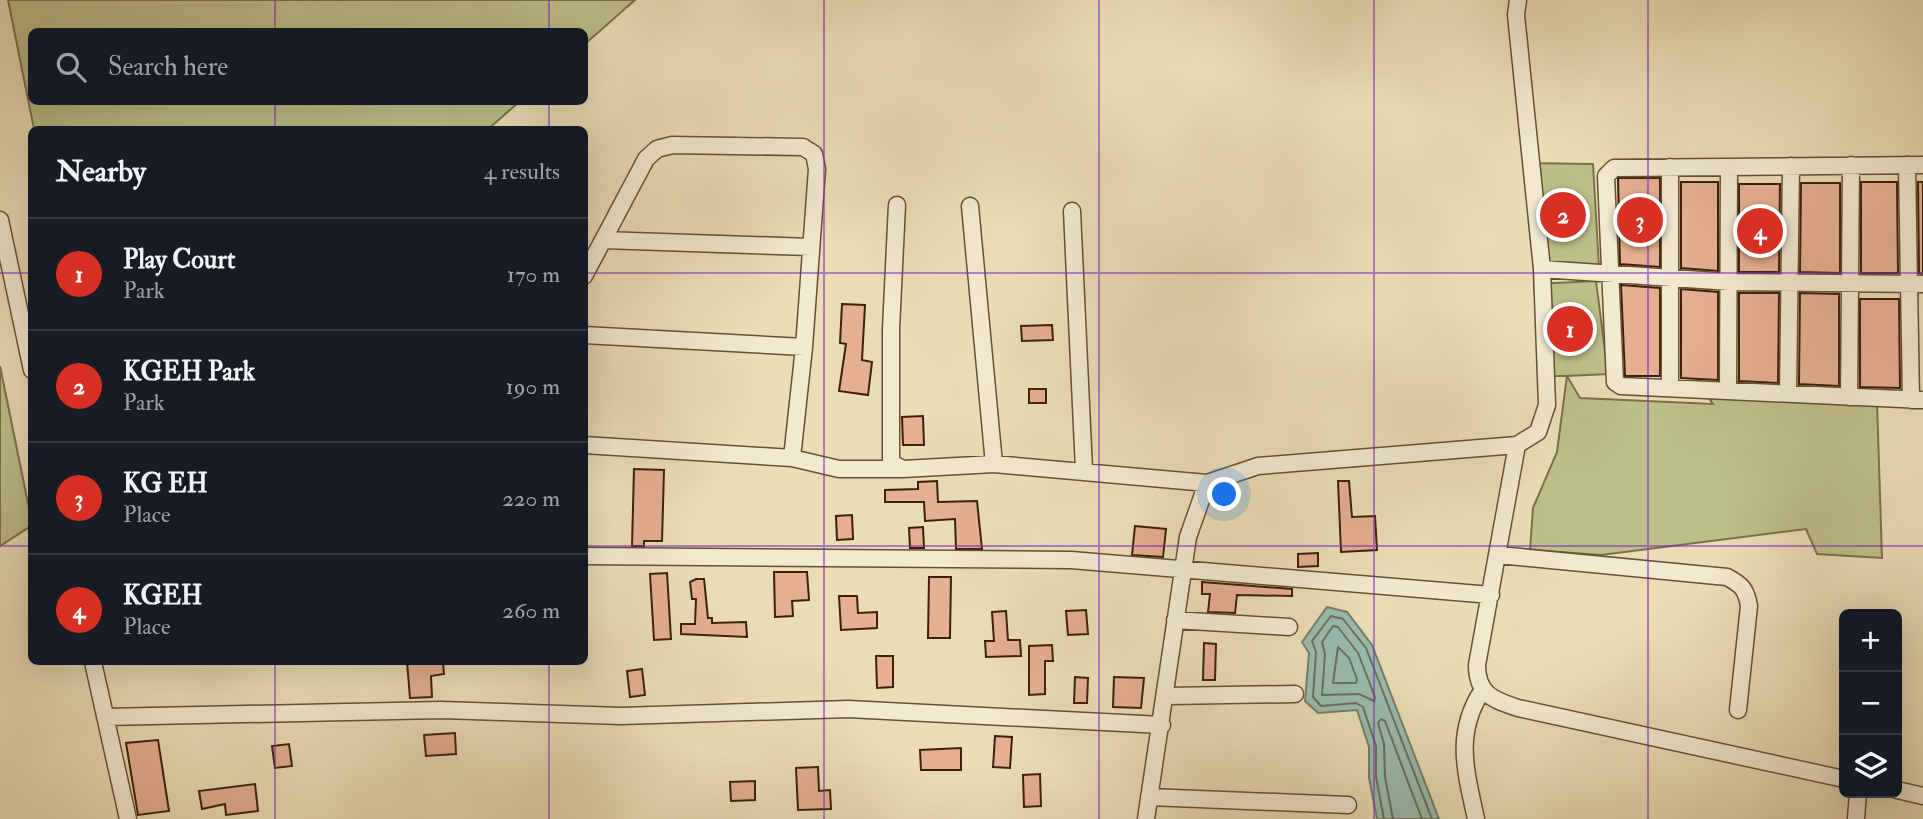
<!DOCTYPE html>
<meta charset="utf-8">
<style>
body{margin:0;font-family:"IM FELL Double Pica",serif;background:#242831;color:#f1f3f6}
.controls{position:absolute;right:21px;bottom:21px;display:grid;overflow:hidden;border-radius:10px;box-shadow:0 7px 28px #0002}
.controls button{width:63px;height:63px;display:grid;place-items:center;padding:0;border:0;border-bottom:2px solid #363941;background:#171b24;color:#f1f3f6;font:35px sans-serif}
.you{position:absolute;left:1225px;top:495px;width:24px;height:24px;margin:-18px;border:5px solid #fff;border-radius:50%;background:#1a73e8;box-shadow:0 0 0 10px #1a73e833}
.badge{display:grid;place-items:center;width:46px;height:46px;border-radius:50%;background:#d93025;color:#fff;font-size:23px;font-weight:700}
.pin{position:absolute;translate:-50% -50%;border:4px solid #fff;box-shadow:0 2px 7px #0006}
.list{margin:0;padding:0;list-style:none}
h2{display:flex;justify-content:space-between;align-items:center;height:91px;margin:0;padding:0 28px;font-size:30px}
h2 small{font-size:23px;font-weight:400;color:#9ea1a6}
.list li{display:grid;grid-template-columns:46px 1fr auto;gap:21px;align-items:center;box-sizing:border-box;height:112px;padding:0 28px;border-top:2px solid #363941}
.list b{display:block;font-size:26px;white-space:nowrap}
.list p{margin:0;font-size:23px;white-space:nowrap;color:#9ea1a6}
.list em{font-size:23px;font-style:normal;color:#9ea1a6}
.icon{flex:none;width:38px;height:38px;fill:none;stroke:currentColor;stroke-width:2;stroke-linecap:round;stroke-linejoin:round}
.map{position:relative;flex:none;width:1923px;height:819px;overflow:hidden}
.search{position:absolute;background:#171b24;box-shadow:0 7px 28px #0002;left:28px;top:28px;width:560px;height:77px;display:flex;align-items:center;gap:18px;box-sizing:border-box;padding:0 24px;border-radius:10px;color:#9ea1a6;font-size:26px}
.panel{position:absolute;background:#171b24;box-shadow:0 7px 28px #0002;left:28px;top:126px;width:560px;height:539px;border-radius:10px}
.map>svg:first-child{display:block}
</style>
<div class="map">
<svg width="1923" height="819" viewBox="0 0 1923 819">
<rect width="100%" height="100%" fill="#eaddb6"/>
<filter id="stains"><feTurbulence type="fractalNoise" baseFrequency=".00286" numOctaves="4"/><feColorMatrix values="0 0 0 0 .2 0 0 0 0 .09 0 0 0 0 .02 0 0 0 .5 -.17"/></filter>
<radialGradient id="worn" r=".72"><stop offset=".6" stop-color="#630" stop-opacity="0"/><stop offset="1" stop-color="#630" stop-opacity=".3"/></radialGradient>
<path fill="#bdbf89" stroke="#7e7049" stroke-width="2" d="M8,0H635L585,44L584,32H32V102H519L487,130L34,129Z
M1525,163L1593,164L1599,267L1534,269Z
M1596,281L1608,374L1567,376L1580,398L1713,404L1705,393L1877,402L1882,558L1817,554L1806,529L1601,555L1530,550L1533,508L1557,452L1567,376H1543L1534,284Z
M0,366L32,523L31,526L0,546Z"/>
<path fill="#98bcae" stroke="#747e6c" stroke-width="2" d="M1327,607L1347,612L1372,645L1439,819H1377L1369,778V747L1357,710L1318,713L1305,701L1309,653L1302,642Z"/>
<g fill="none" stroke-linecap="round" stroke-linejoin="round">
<path stroke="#6b6e5c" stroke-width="2" d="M1333,626L1338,627L1358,653L1375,697L1374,701L1359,694L1322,695L1325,654L1322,642Z
M1338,647L1349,658L1357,679L1356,683H1333Z
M1384,819L1376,777V746L1363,707L1356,703L1321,706L1313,697L1316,652L1312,641L1331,616L1343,619L1366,648L1432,819
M1393,819L1385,777L1384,744L1378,723L1381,719L1385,721L1422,819"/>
</g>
<path fill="#e5af92" stroke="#3e2009" stroke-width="2" d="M1618,178H1660V267L1620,264Z
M1681,182H1718V271L1681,268Z
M1861,182H1897L1898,273H1861Z
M1918,182H1923V274L1919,273Z
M1801,183H1840V273L1800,272Z
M1739,184H1780L1779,272H1739Z
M1621,285L1660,288V376H1625Z
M1681,289L1718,292V380L1681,378Z
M1739,293H1779L1778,383L1739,381Z
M1800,293L1839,294V386L1799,384Z
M1860,299H1899L1900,388L1860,387Z
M842,304L865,305L862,360L872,362L868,395L839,391L846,344L840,343Z
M1052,325L1053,340L1022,341L1021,326Z
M1029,389H1046V403H1029Z
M923,416L924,445H903L902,417Z
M634,469L664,470L662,541H644V546H632Z
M937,481L938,502L977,501L982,549H956L955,519L925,521L924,502H885V490L918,489V482Z
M1338,481H1349L1352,517L1375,516L1377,550L1341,552Z
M852,515L853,539L837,540L836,516Z
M1135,526L1166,529L1163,557L1132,555Z
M923,527L924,548H910L909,528Z
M1318,553V566L1298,567V554Z
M774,572H807L809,600L792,601L793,616L775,617Z
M667,573L671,639L654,640L650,574Z
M929,577H951L950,638H928Z
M696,579H704L708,618H712V623L746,622L747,637L681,634V624H695L696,599H692L690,582Z
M1202,582L1292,589V596L1237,595L1235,613L1208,612L1210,594H1202Z
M839,596H857L858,613L877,612V628L841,630Z
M1086,610L1088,634L1068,635L1066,611Z
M1006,611L1008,640H1020L1021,656L986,657L985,641H994L992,612Z
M1204,643L1216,644L1215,680H1203Z
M1052,645L1053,661H1045V694L1029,695V646Z
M876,656H893V687L877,688Z
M407,662H443L444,674L431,676L432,697L410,698Z
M642,669L645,695L630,697L627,671Z
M1075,677L1088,678L1087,703H1074Z
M1114,677L1144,678L1141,708L1113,707Z
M455,733L456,754L426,756L424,735Z
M995,736L1012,737L1010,768L993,767Z
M158,740L169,811L138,815L126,743Z
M289,744L292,766L275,768L272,746Z
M961,748V770H921L920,750Z
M818,767L819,791L830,790L831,809L798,810L796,768Z
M1040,774L1041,806L1024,807L1023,775Z
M755,781V800L731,801L730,782Z
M255,784L258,811L226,815L225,804L202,809L199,791Z"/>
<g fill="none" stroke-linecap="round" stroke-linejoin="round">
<g stroke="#694f34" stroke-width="19">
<path id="minor" d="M1907,165L1911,400
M1923,165L1614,168L1606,176L1615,382L1621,386L1923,400
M1670,167V388
M897,205L891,329V463L903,469L994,464L1207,483
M970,206L994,464
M1072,211L1084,470
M0,220L32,370
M603,240L810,247
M1542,269L1730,282L1923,284
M584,276L646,159L657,149L672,145L803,147L814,154L817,169L804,347L792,458
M584,335L804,347
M1728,391L1729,167
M1788,394L1791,166
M1849,397L1851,165
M584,445L792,458L839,469H902
M1517,445L1477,665C1477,694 1493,700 1518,708L1844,779
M1499,555L1727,577C1742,585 1746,589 1749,606L1738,710
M584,556L1071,560L1491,595
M1175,620L1289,627
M93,662L128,819
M1167,696L1295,694
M105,717L441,710L621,716L848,709L1162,725
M1897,790L1923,796
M1149,797L1348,805
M1146,819L1188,537L1207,483L1258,466L1517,445L1538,432L1547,405L1542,269L1516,15L1518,0
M1476,819C1466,772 1454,734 1482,691
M1856,819L1858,793"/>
</g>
<use href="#minor" stroke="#f1e9d0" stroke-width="16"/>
</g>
<path fill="none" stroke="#7b2cbf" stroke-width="2" stroke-opacity="0.55" d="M275,0V32M549,0V32M824,0V819M1099,0V819M1374,0V819M1648,0V819M275,102V130M549,102V130M0,273H32M584,273H1923M0,546H32M584,546H1923M275,662V819M549,662V819"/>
<rect width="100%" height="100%" filter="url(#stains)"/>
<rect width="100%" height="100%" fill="url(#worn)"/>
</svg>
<div class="controls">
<button>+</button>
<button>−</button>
<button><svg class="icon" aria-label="layers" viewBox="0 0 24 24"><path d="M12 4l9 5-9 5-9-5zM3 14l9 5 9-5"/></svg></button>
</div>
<div class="you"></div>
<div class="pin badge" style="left:1570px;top:329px">1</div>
<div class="pin badge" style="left:1563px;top:215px">2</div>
<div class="pin badge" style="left:1640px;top:220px">3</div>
<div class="pin badge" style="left:1760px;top:231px">4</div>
<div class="search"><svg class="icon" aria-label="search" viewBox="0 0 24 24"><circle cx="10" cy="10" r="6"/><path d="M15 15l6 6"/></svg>Search here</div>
<section class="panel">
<h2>Nearby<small>4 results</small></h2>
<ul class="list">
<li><span class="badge">1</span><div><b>Play Court</b><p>Park</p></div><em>170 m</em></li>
<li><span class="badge">2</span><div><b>KGEH Park</b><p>Park</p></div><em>190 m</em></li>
<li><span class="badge">3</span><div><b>KG EH</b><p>Place</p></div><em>220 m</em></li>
<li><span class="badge">4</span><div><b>KGEH</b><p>Place</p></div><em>260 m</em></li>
</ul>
</section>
</div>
